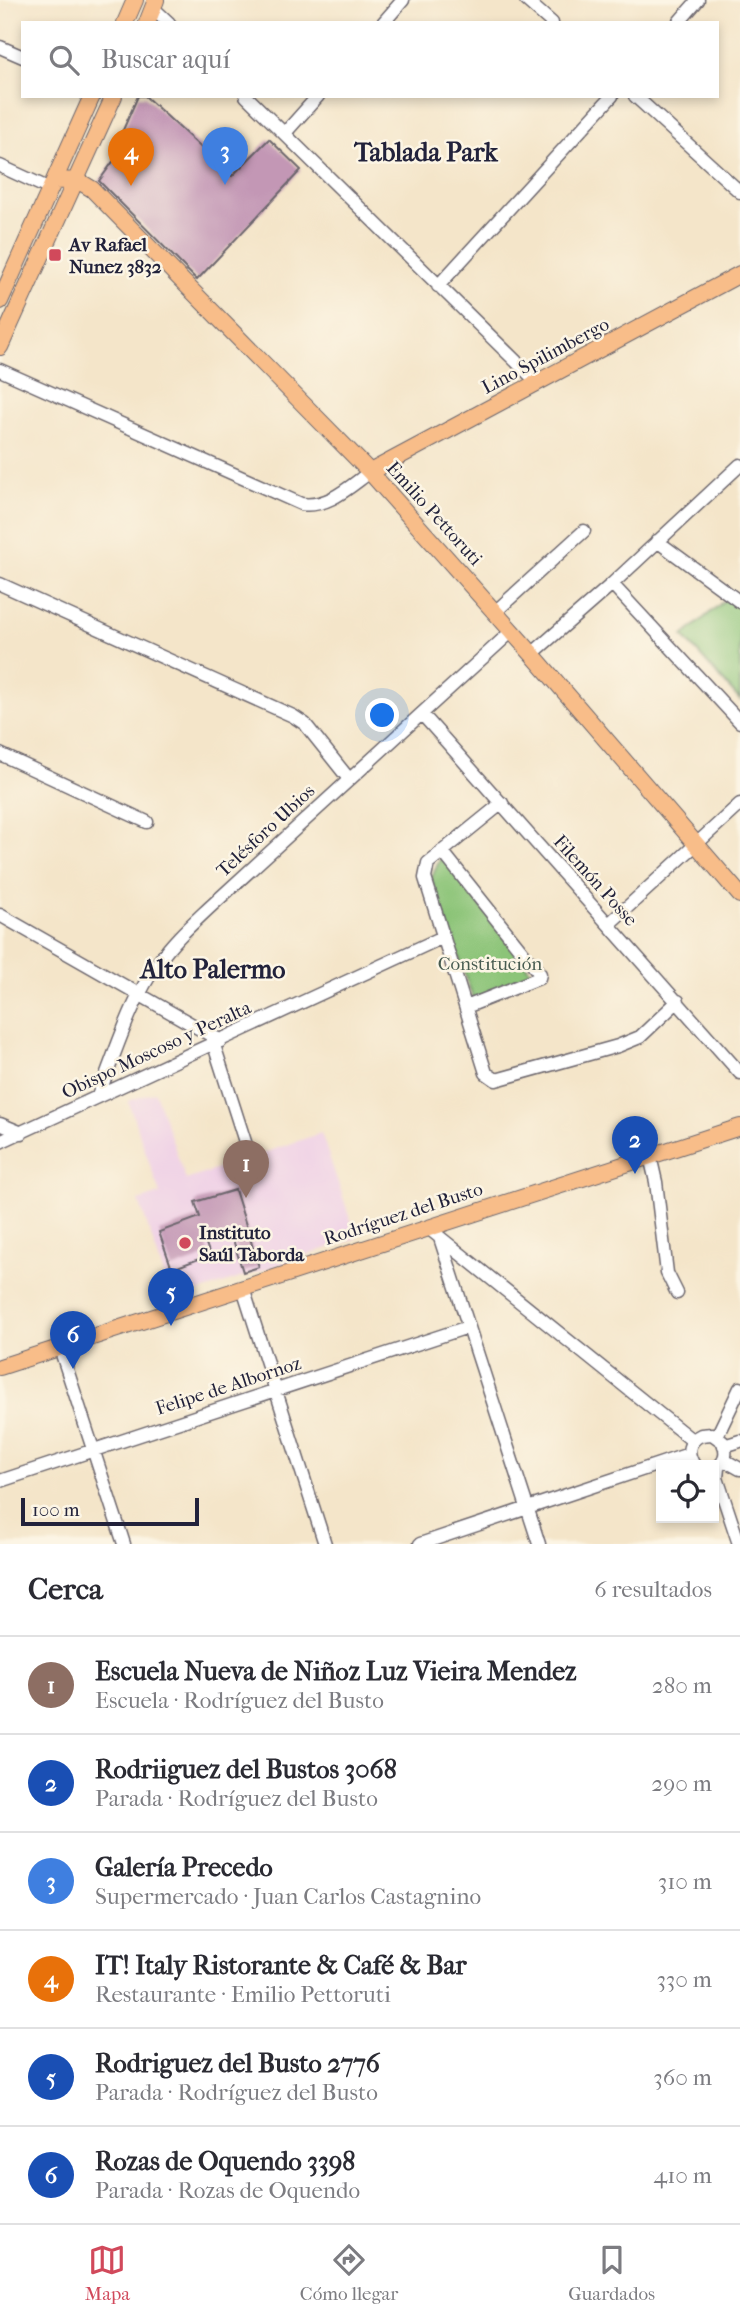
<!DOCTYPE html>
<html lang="es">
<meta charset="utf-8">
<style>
body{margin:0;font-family:"IM FELL French Canon",serif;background:#f2f2f3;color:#2b2b33}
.controls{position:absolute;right:21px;bottom:21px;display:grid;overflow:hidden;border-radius:0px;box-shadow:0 4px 10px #0003}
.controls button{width:63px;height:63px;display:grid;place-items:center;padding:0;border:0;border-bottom:2px solid #e1e1e2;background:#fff;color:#2b2b33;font:35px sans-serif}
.scale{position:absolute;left:21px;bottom:18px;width:178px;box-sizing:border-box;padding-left:7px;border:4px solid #22223b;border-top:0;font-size:19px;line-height:24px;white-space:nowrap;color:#22223b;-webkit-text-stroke:5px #fcf5e5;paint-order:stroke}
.you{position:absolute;left:383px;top:716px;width:24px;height:24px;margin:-18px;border:5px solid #fff;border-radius:50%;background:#1a73e8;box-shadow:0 0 0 10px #1a73e833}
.badge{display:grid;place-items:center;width:46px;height:46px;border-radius:50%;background:#d1495b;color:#fff;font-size:23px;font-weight:700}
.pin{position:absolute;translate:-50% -58px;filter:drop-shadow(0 2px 4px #0008)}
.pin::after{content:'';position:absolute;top:37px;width:24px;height:21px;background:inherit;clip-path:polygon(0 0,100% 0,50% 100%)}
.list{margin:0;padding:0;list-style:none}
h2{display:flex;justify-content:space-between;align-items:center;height:91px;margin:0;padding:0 28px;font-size:30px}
h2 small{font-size:23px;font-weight:400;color:#7c7c81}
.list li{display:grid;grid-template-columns:46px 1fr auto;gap:21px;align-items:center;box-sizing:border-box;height:98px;padding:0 28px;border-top:2px solid #e1e1e2}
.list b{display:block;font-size:26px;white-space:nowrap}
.list p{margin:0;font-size:23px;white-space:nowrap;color:#7c7c81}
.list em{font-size:23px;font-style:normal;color:#7c7c81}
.icon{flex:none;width:38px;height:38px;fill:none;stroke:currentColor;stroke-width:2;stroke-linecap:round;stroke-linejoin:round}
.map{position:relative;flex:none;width:740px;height:1544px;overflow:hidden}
.search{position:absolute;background:#fff;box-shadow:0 4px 10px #0003;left:21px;right:21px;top:21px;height:77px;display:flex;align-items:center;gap:18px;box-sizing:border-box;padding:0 24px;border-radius:0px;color:#7c7c81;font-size:26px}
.sheet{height:679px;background:#fff}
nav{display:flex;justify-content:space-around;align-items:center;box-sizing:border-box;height:98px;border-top:2px solid #e1e1e2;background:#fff;font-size:19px;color:#7c7c81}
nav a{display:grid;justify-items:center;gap:4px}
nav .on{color:#d1495b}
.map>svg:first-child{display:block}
</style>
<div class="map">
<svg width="740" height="1544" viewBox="0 0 740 1544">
<rect width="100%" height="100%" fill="#fcf5e5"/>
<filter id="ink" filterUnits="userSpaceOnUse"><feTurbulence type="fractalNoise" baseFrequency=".0143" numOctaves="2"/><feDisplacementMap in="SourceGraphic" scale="14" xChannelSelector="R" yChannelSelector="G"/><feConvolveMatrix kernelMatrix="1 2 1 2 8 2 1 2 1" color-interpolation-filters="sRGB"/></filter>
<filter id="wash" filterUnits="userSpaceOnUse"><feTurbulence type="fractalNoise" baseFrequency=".00686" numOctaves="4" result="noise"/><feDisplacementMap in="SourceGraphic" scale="28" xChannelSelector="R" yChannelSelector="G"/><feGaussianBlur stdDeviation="1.57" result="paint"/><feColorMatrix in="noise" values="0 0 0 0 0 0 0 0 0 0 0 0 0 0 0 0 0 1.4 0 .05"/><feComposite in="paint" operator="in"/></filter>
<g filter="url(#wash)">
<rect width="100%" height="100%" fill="#f4e5c9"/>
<path fill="#efd0e6" d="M155,1092L186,1180L321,1133L357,1238L173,1301L139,1201L160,1194L128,1101Z"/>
<path fill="#8cc478" stroke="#57735a" stroke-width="2" d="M726,599L740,608V700L683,636Z
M442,855L533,974L474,1001L431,878Z"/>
<g id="blocks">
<path fill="#c397b5" d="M138,96H145L232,176L269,139L301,170L197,280L99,181L125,145L119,139Z
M235,1190L259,1267L243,1272L231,1233L205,1241L210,1255L172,1269L159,1232L200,1217L195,1202Z"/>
</g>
</g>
<g filter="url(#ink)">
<use href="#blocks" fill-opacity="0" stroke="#6c666d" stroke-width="2"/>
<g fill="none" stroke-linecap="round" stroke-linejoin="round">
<g stroke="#6c666d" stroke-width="15">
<path id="minor" d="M526,0L552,23
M153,8L169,23
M383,23L403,0
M678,23L698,0
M0,47L23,57
M246,96L537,382
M635,96L740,192
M285,133L318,96
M0,166L50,189
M438,286L612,96
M0,370L301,504C328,508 349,487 370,472
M657,541L740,602
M0,584L293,716L305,724L349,779
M612,584L740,722
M495,612L584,531
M532,654L612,584L740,465
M422,714L740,1073
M0,754L147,822
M502,803L428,863L425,878L486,1073L496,1080L618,1046L640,1037L678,1001
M442,851L540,974L539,978L466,1007
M0,915L221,1041
M610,923L740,804
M214,1045L247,1148
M98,1096C116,1052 130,1002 158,963C172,942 191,925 209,908L512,631
M0,1124L22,1133
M0,1142L443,937
M650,1156L656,1182L667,1273L677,1293
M427,1227L693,1441
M440,1238L539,1544
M243,1288L325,1544
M60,1348L124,1544
M717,1436L740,1388
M724,1446L740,1441
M724,1460L740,1469
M694,1465C686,1453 688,1441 701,1435L712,1434L723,1442C728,1454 725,1464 714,1469
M718,1468L717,1478L739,1544
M0,1481L468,1327
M420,1544L689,1454"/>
</g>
<g stroke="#6c666d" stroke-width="18">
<path id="major" d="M125,23L135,0
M147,23L156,0
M54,181L77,180L92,189L370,472L532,654L740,895
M0,301L92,96
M0,347L114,96
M370,472L740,274
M0,1367L740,1127"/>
</g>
<use href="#minor" stroke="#fff" stroke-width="12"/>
<use href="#major" stroke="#f8bd89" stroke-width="16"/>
</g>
</g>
<g fill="#d1495b" stroke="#fcf5e5" stroke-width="2.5">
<rect x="48" y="248" width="14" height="14" rx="3.5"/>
<circle cx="185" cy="1243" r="7"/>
</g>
<g text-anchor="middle" stroke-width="5" stroke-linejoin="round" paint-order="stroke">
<g font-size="19" font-weight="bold" fill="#22223b" stroke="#fcf5e5" text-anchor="start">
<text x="69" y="251">Av Rafael<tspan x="69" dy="22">Nunez 3832</tspan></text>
<text x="199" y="1239">Instituto<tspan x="199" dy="22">Saúl Taborda</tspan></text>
</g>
<g font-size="19" fill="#22223b" stroke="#fcf5e5">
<text transform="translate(545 355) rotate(-28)" y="7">Lino Spilimbergo</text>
<text transform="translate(435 513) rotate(48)" y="7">Emilio Pettoruti</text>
<text transform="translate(265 830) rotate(-43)" y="7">Telésforo Ubios</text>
<text transform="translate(596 880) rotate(48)" y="7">Filemón Posse</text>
<text transform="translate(156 1049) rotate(-25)" y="7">Obispo Moscoso y Peralta</text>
<text transform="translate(403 1213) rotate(-18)" y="7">Rodríguez del Busto</text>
<text transform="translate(228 1385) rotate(-18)" y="7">Felipe de Albornoz</text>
</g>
<g font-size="19" fill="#475b50" stroke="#fcf5e5">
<text x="490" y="970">Constitución</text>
</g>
<g font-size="26" font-weight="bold" fill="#22223b" stroke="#fcf5e5">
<text x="426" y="161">Tablada Park</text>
<text x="213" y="978">Alto Palermo</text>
</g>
</g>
</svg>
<div class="controls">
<button><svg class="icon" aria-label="locate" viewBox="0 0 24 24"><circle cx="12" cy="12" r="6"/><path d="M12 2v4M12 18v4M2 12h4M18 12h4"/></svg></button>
</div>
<div class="scale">100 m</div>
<div class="you"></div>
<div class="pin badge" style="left:246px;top:1198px;background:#8d6e63">1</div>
<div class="pin badge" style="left:635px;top:1174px;background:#1a4fb4">2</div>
<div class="pin badge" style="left:225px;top:185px;background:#3f7fe0">3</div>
<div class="pin badge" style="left:131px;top:186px;background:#e8710a">4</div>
<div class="pin badge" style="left:171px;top:1326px;background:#1a4fb4">5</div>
<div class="pin badge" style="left:73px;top:1369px;background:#1a4fb4">6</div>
<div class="search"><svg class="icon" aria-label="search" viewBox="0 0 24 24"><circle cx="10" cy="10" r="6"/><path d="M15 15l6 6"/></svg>Buscar aquí</div>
</div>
<section class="sheet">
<h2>Cerca<small>6 resultados</small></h2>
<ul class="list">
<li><span class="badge" style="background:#8d6e63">1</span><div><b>Escuela Nueva de Niñoz Luz Vieira Mendez</b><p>Escuela · Rodríguez del Busto</p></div><em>280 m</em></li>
<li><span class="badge" style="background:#1a4fb4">2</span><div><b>Rodriiguez del Bustos 3068</b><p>Parada · Rodríguez del Busto</p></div><em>290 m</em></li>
<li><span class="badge" style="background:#3f7fe0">3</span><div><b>Galería Precedo</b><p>Supermercado · Juan Carlos Castagnino</p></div><em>310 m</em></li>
<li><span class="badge" style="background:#e8710a">4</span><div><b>IT! Italy Ristorante &amp; Café &amp; Bar</b><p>Restaurante · Emilio Pettoruti</p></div><em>330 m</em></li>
<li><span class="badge" style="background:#1a4fb4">5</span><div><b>Rodriguez del Busto 2776</b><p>Parada · Rodríguez del Busto</p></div><em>360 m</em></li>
<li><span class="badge" style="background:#1a4fb4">6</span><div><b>Rozas de Oquendo 3398</b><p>Parada · Rozas de Oquendo</p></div><em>410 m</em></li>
</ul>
</section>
<nav>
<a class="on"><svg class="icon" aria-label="map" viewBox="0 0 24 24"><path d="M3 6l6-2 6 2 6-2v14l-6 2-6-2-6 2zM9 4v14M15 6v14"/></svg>Mapa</a>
<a><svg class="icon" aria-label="directions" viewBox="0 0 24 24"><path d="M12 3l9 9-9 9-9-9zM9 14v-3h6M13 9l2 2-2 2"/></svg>Cómo llegar</a>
<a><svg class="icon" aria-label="saved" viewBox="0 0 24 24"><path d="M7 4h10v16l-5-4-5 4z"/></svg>Guardados</a>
</nav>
